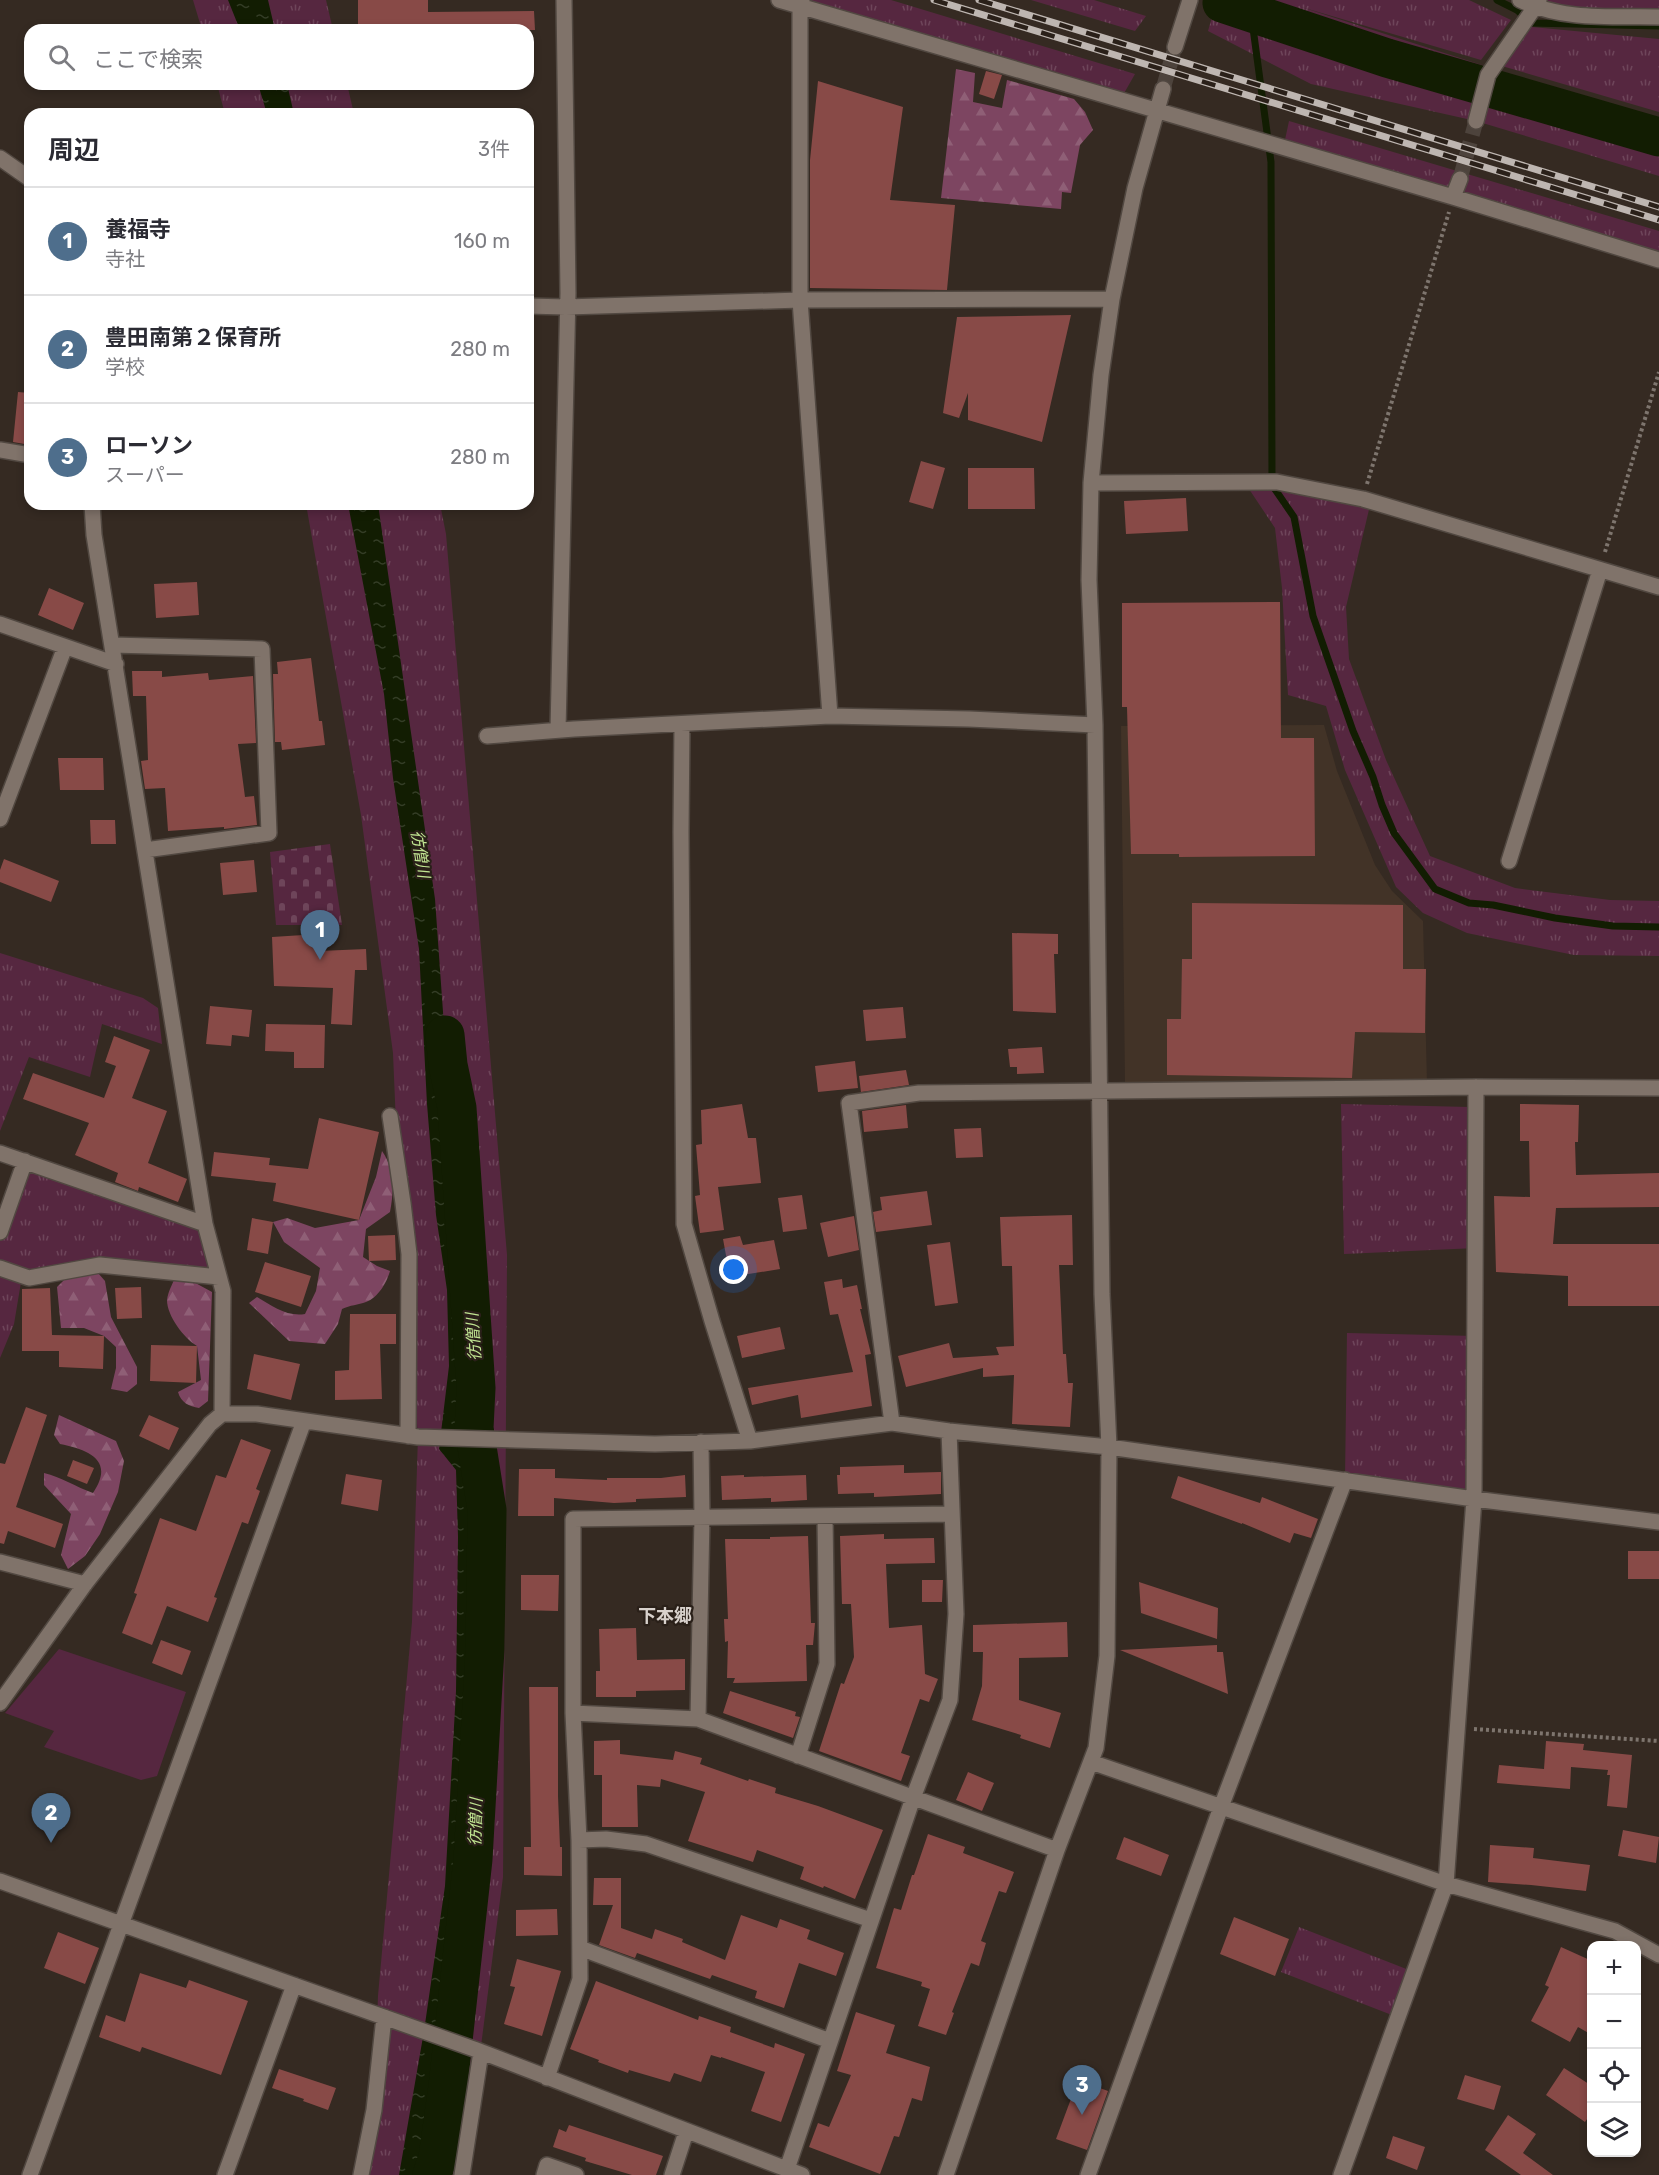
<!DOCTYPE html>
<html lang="ja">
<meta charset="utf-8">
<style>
body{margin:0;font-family:Rubik,"Noto Sans JP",sans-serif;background:#f7f7f7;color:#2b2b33}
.controls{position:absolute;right:18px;bottom:18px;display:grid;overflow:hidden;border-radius:12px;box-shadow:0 3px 9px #0003}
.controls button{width:54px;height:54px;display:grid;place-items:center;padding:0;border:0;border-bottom:2px solid #e1e1e2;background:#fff;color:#2b2b33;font:30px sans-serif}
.you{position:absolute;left:734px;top:1270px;width:21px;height:21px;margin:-15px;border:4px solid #fff;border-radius:50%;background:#1a73e8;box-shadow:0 0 0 9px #1a73e833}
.badge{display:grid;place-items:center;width:39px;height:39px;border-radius:50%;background:#4e6e8c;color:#fff;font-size:20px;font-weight:700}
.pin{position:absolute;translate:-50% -50px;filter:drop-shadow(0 2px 3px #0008)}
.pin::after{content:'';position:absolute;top:32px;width:21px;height:18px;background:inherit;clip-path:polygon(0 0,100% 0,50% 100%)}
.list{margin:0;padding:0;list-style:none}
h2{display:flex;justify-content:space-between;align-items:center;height:78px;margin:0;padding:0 24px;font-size:26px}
h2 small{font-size:20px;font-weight:400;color:#7c7c81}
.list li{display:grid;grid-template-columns:39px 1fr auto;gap:18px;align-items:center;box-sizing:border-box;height:108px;padding:0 24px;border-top:2px solid #e1e1e2}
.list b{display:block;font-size:22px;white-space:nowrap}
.list p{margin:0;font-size:20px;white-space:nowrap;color:#7c7c81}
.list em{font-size:20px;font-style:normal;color:#7c7c81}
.icon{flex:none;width:33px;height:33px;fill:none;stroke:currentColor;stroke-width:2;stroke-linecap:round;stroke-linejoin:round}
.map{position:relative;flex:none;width:1659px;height:2175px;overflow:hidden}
.search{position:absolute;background:#fff;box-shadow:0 3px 9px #0003;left:24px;top:24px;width:510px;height:66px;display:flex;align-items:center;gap:15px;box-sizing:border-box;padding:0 21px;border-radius:18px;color:#7c7c81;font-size:22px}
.panel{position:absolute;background:#fff;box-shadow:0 3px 9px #0003;left:24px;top:108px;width:510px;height:402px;border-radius:18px}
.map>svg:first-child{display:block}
</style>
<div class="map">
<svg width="1659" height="2175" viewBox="0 0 1659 2175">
<defs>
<pattern id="grass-tufts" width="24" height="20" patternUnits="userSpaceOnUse" patternTransform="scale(1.5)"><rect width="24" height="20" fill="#562740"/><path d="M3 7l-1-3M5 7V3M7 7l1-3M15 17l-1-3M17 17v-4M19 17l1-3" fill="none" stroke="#6e455a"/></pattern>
<pattern id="forest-firs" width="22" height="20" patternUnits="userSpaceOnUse" patternTransform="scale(1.5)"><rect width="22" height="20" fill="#7d4561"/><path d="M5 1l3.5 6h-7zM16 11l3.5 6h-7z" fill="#8f5f76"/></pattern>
<pattern id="cemetery-stones" width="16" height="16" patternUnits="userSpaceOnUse" patternTransform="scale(1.5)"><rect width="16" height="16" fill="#562740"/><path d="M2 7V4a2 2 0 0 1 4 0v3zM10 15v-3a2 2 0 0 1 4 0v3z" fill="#6e455a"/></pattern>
<pattern id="water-ripples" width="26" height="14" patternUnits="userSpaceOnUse" patternTransform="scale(1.5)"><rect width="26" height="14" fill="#121d02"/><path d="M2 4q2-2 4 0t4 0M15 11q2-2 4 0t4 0" fill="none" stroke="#343d26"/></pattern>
</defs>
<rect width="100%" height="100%" fill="#352a22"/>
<path fill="#423327" d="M1324,725L1337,771L1375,865L1392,891L1423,921L1427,1083L1125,1084L1121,726Z"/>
<path fill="url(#grass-tufts)" d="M193,0H326L333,30H202Z
M792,0H891L1135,74L1123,95Z
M1031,0H1094L1146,16L1135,31Z
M1217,0H1469L1511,20L1481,60L1298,6L1659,122V176L1476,121L1311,84L1208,31Z
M1545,0H1659V9L1575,16L1544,9Z
M1522,26L1659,39V112L1495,64Z
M217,84H347L354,114H225Z
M1289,121L1659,231V256L1285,140Z
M1245,483L1371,501L1346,607L1349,659L1386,760L1430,856L1515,888L1610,900L1659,901V956L1574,955L1467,933L1423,913L1396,887L1345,770L1326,706L1288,695L1282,588L1275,528Z
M306,504H440L446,534L507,1255L503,1877L479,2061L462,2175H358L374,2110L378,1996L412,1622L418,1437L398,1171L393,1053L361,815Z
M0,953L143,998L158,1008L162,1044L102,1024L90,1077L29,1057L0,1131Z
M1341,1104L1469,1107L1476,1248L1344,1254Z
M25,1161L205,1224L213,1276L94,1266L22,1276L14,1324L0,1358V1232Z
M1347,1333L1475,1336L1474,1499L1345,1480Z
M1299,1927L1414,1972L1397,2017L1281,1972Z"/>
<path fill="url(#forest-firs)" d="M956,69L975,73L973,102L1002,108L1007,80L1074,99L1085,112L1093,130L1080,145L1071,193L1062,192L1061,209L941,198Z
M382,1151C395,1170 394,1190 390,1212L366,1229L363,1257L377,1266L390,1271C387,1282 378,1298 366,1302C358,1305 350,1305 342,1309L338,1324L325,1344L289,1341L249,1303L257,1297C272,1306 287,1317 305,1314L316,1291L320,1268L284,1242L273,1222L287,1218L315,1228L359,1220L376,1177Z
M98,1273L105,1281L111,1317L137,1367V1384L127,1392L111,1389L116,1368V1347L104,1336L84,1328H61L57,1287L64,1280Z
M177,1273L212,1292L208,1401L199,1408C189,1406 181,1403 178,1392L201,1380L197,1346C184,1338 167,1316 167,1300C168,1291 174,1281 177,1273Z
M59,1415L116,1441L124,1461L118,1492L100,1534L85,1556L68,1569L61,1555L71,1514L44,1485V1473C61,1477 76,1487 93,1493C115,1460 89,1450 60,1444L54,1435Z
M456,2121L467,2142L462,2175H443Z"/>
<path fill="url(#cemetery-stones)" d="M330,844L342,925H276L270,852Z"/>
<path fill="#562740" d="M59,1649L186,1692L157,1776L141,1780L44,1747L54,1731L5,1713Z"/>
<path fill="url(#water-ripples)" d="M228,0H268L275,30H240Z
M258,84H287L294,114H267Z
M348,504H378L435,899L445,1040L458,1124L472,1333L475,1438L485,1496L483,1673L467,1918L450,2075L428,2175H399L424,2031L445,1886L456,1691L458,1537L456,1470L439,1449L449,1366L447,1290L436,1215L427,1104L419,949L393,778L384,694Z"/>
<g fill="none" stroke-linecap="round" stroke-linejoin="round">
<path stroke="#121d02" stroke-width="7" d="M1231,0L1251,13L1271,162L1272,485L1294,517L1313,616L1353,731L1373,777L1382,805L1394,833L1435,889L1469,903L1493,905L1555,918L1613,926L1659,927
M1497,0L1517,10L1532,23L1659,26"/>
<path stroke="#121d02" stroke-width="39" d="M1222,3L1387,58L1659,137
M432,2175L438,2157L448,2086L473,1859L485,1649L487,1510L474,1428L476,1388L457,1108L448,1065L445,1035"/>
</g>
<path fill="#884a47" d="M358,0H428V12L534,11L535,30H358Z
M986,71L1002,75L994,99L979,94Z
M818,81L903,107L890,200L955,205L947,290L810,288V160Z
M1071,315L1042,442L968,420V393L959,418L943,413L957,317Z
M18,392L30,393V445L13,442Z
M921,461L945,468L933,509L909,502Z
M968,468H1034L1035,509H968Z
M1186,498L1188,531L1126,534L1124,501Z
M197,582L199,615L156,618L154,584Z
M49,588L84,603L73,630L38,615Z
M1280,602L1281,738H1314L1315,856L1179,857V854H1131L1127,707H1122V603Z
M311,658L319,721H322L325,745L282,750L281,742H275L273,674H278L277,662Z
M132,671H162V677L208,673L209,680L253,676L256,743L238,744L245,797L254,796L257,825L224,829V827L168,831L165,788L145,789L141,761L148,760L146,696H133Z
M58,758H103L104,790H60Z
M90,820H115L116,844H91Z
M4,859L59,881L51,902L0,882V870Z
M254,860L257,892L223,895L220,863Z
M1192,903L1403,905V969H1426L1425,1033L1355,1032L1352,1078L1167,1075V1019H1181L1182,959H1192Z
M1012,933L1058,934V954H1054L1056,1013L1013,1011Z
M319,934V951L366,949L367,970H355L352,1025L331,1024L333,988L274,986L272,937Z
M210,1006L252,1010L249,1037L232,1035L231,1046L206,1044Z
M903,1007L906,1038L866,1041L863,1010Z
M266,1024L325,1025L324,1068H294V1052L265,1051Z
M114,1036L150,1050L132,1098L167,1111L148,1163L187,1179L178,1202L139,1187L138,1191L115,1182L118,1173L75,1155L89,1123L23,1099L33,1073L104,1098L116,1066L105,1062Z
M1042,1047L1044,1073L1017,1074V1067H1010L1008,1049Z
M855,1061L858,1088L818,1092L815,1066Z
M906,1070L909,1085L861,1092L859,1076Z
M742,1104L748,1138H756L761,1183L718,1187L724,1230L700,1233L695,1196L700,1195L696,1145L702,1144L701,1110Z
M1520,1104L1579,1105L1578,1142H1575L1576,1175L1659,1173V1207L1556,1208L1553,1244H1659V1306H1568V1276L1496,1272L1494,1196L1530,1197L1529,1141H1520Z
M906,1105L908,1128L864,1132L862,1111Z
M319,1118L379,1132L359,1220L273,1201L276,1183L211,1176L214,1152L270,1158L269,1165L308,1169Z
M981,1128L983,1157L956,1158L954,1129Z
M927,1191L932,1225L876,1232L873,1212L882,1210L880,1197Z
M802,1195L807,1229L783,1232L778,1198Z
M1072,1215L1073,1265H1059L1063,1354H1066L1068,1383H1073L1070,1427L1012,1424L1014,1375L983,1377V1368L906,1387L898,1356L949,1343L953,1358L999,1355L996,1347L1014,1346L1012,1266H1002L1000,1217Z
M854,1216L859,1250L828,1257L820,1223Z
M252,1218L273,1222L268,1254L247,1250Z
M395,1235L396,1260L369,1261L368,1236Z
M740,1236L743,1245L774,1240L780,1269L730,1277L723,1239Z
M950,1242L958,1303L935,1306L927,1245Z
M265,1262L311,1276L301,1307L255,1292Z
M842,1279L843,1288L857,1285L862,1309H860L871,1354L865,1355L872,1406L801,1418L798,1395L752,1405L748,1388L853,1372L838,1314L830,1315L824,1282Z
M141,1287L142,1318L117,1319L115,1288Z
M50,1288L52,1335L104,1336L103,1369L59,1367V1351H22V1289Z
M350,1314H396V1344H380L382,1399L335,1400V1371L349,1370Z
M780,1327L785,1349L742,1358L737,1336Z
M151,1345L197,1346L196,1383L150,1381Z
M254,1354L300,1364L291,1400L247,1389Z
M26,1407L47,1415L16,1507L63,1524L55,1548L8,1531L4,1544L0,1543V1463L5,1464Z
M149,1415L179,1428L169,1450L139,1436Z
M241,1439L271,1450L256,1489L260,1491L248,1524L242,1522L214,1597L217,1598L208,1622L167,1606L152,1645L122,1633L137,1594L134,1593L160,1518L196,1531L216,1475L226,1478Z
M73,1460L94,1468L87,1484L67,1476Z
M904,1465V1473L941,1472V1494L874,1497V1493L838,1494L837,1475H840V1467Z
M519,1469H555V1478L607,1480V1478H661L685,1475L686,1497L636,1499V1502L614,1503L554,1498V1516H518Z
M346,1474L382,1480L378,1511L341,1504Z
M744,1475V1477L806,1475L807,1500L771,1502V1498L722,1500L721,1476Z
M1178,1476L1260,1503L1262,1497L1318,1519L1311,1538L1294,1533L1290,1543L1242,1523V1524L1171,1498Z
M884,1534V1539L934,1538L935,1563L886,1564L889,1628L922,1625L925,1674L938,1679L929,1702L920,1699L901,1753L910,1756L901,1781L819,1751L841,1683L844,1684L854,1657L851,1604H842L840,1536Z
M808,1536L811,1623H815L813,1645H806L807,1681L733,1683L735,1678H727L728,1641L725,1642L724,1619H728L725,1539H770V1537Z
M1628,1551H1659V1579H1628Z
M521,1575H559L558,1611L521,1610Z
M922,1580H943L942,1602H922Z
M1139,1582L1218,1608L1217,1639L1141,1613Z
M1067,1622L1068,1657L1019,1658V1700L1061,1713L1050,1748L1020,1738L1021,1735L972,1720L982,1686L983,1652H973V1625Z
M636,1628L637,1660L685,1659V1690L636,1691V1697H596V1671H600L599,1629Z
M161,1640L191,1651L182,1675L152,1663Z
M1217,1645V1652H1223L1228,1694L1120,1650Z
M529,1687H558V1796L560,1847H562V1876L524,1875V1847H531Z
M730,1691L796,1712L795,1716L800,1717L793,1738L723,1713Z
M620,1740V1754L673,1760L675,1751L702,1758L700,1764L748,1781L749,1779L776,1788L775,1793L818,1806L883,1830L855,1899L824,1886L823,1888L800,1879L804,1867L757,1850L753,1862L688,1841L705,1792L661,1779L660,1787L637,1785L638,1827H602V1775H594V1741Z
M1546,1741L1584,1744L1583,1750L1632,1755L1627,1808L1607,1806L1610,1775H1607L1608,1770L1571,1767L1570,1789L1497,1783L1499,1765L1544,1769Z
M968,1772L994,1783L982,1811L956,1800Z
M1623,1830L1659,1837L1656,1863L1618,1856Z
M928,1834L965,1847L963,1853L1014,1872L1006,1893L999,1891L981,1941L986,1943L979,1966L971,1963L952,2012L954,2013L946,2035L918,2026L930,1989L921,1986L922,1982L876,1968L894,1908L901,1910L912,1875H914Z
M1124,1837L1169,1855L1161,1876L1116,1859Z
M1490,1845L1534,1848L1533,1858L1590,1865L1586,1891L1531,1885L1488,1882Z
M594,1878H621V1928L652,1939L655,1929L683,1939L682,1942L725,1960L741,1915L777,1928L780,1919L810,1930L807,1939L844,1953L836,1976L799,1963L784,2008L755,1998L757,1991L712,1975L710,1979L637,1953L635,1958L599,1945L613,1905H593Z
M557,1909L558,1935L516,1936V1910Z
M1234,1917L1289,1939L1275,1976L1220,1954Z
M58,1932L99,1948L85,1984L44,1968Z
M1561,1947L1592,1961V2035L1578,2027L1570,2042L1531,2021L1549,1987L1545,1985Z
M517,1959L561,1971L542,2036L504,2024L515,1987L510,1986Z
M140,1973L186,1988L189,1980L248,2001L221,2075L142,2047L140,2052L99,2037L106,2015L125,2022Z
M596,1981L698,2020L699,2016L731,2027L730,2032L774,2048L775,2043L805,2054L781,2122L751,2111L765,2072L721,2057V2058L711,2055L701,2082L674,2073L670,2082L629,2070L628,2073L598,2062L599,2060L570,2049Z
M856,2012L895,2025L886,2053L930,2067L922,2101L912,2098L899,2137L894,2136L880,2174L809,2147L818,2123L829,2127L851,2075L837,2071Z
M1564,2068L1592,2086V2112L1585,2122L1546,2095Z
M279,2069L336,2088L328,2110L303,2101L304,2099L272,2088Z
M1465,2075L1501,2086L1494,2110L1457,2099Z
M1078,2080L1108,2091L1087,2150L1056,2139Z
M1508,2115L1536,2134L1523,2153L1553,2175H1521L1485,2150Z
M569,2125L663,2156L656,2175H632L585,2161L586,2158L553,2147L559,2129L566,2132Z
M1393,2136L1425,2147L1417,2170L1386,2158Z"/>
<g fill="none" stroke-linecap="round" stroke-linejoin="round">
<path stroke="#4d433c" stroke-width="15" stroke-dasharray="15 8" stroke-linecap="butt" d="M1163,89L1175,47
M1460,179L1476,121"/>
<g stroke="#514841" stroke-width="18">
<path id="minor" d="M779,0L1453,197L1659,260
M802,0L800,7V300L830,716
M1520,0C1563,21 1613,16 1659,17
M1175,47L1190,0
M1476,121L1488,75L1539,1
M0,158L30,179
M1453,197L1460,179
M528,306L566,307L800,300L1112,299
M0,450L30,455
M1091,483L1277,482L1363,499L1659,587
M92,504L94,535L205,1224L223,1291L222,1414
M0,624L116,664
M112,645L262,649L269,833L145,850
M682,725L681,832L684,1224L712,1321L750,1441
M558,730L568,293L564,0
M487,736L574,729L830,716L969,719L1095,725
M0,819L65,647
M1509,861L1600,570
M390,1116L403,1203L409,1254L408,1436
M0,1153L205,1224
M0,1232L25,1161
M0,1268L29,1278L100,1265L219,1277
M892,1423L849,1103L919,1093L1476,1087L1659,1088
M0,1562L85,1584
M0,1703L85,1584L210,1424L222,1414H257L418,1437L655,1444L750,1441L892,1423L949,1431L1109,1447L1474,1499L1659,1522
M573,1713L698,1719L1057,1850
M698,1719L702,1517L701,1442
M798,1756L827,1664L825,1516
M1091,1762L1446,1884L1615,1931L1659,1955
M579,1840L606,1839L646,1844L871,1920
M0,1881L474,2049L802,2175
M580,1948L830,2041
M547,2078L580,1979L579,1840L573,1713V1519L952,1514
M787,2169L913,1798L950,1700L956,1614L949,1431
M30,2175L304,1421
M225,2175L294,1985
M361,2175L374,2110L384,2017
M462,2175L481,2052
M544,2175L547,2165L576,2175
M672,2175L686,2132
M946,2175L1057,1850L1096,1748L1107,1656L1109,1447L1102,1294L1095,725L1089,580L1091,483L1101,375L1112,299L1135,188L1163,89
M1088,2175L1221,1807L1345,1480
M1341,2175L1446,1884L1474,1499L1476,1087"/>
</g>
<path stroke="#7e756e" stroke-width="4" stroke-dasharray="3 3" stroke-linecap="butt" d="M1367,484L1449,212
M1605,552L1659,372
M1474,1729L1659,1741"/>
<use href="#minor" stroke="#80736a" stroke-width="15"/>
<g stroke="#beb6b1" stroke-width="7">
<path id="rail" d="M934,0L1659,220
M979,0L1659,207"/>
</g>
<use href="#rail" stroke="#2a2019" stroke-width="4.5" stroke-dasharray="14" stroke-linecap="butt"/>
</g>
<g text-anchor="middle" stroke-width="4.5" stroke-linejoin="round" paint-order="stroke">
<g font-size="16" font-style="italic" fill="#c1e592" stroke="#2a2019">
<text transform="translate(421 854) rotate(81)" y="6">彷僧川</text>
<text transform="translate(473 1337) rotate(-94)" y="6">彷僧川</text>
<text transform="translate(475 1822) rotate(-88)" y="6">彷僧川</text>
</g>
<g font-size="18" font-weight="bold" fill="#d8d1cc" stroke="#2a2019">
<text x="665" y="1622">下本郷</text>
</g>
</g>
</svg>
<div class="controls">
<button>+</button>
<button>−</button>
<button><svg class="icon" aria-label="locate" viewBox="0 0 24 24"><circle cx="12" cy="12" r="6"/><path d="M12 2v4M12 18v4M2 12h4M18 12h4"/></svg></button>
<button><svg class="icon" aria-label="layers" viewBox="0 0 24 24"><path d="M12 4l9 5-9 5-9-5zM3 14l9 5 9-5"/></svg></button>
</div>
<div class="you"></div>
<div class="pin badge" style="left:320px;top:960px">1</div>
<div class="pin badge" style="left:51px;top:1843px">2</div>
<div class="pin badge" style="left:1082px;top:2115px">3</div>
<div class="search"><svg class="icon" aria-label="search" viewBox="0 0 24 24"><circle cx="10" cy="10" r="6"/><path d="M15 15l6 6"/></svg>ここで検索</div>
<section class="panel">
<h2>周辺<small>3件</small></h2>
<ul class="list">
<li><span class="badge">1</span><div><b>養福寺</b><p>寺社</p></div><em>160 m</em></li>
<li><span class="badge">2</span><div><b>豊田南第２保育所</b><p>学校</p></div><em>280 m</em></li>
<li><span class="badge">3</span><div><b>ローソン</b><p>スーパー</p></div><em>280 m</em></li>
</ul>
</section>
</div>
